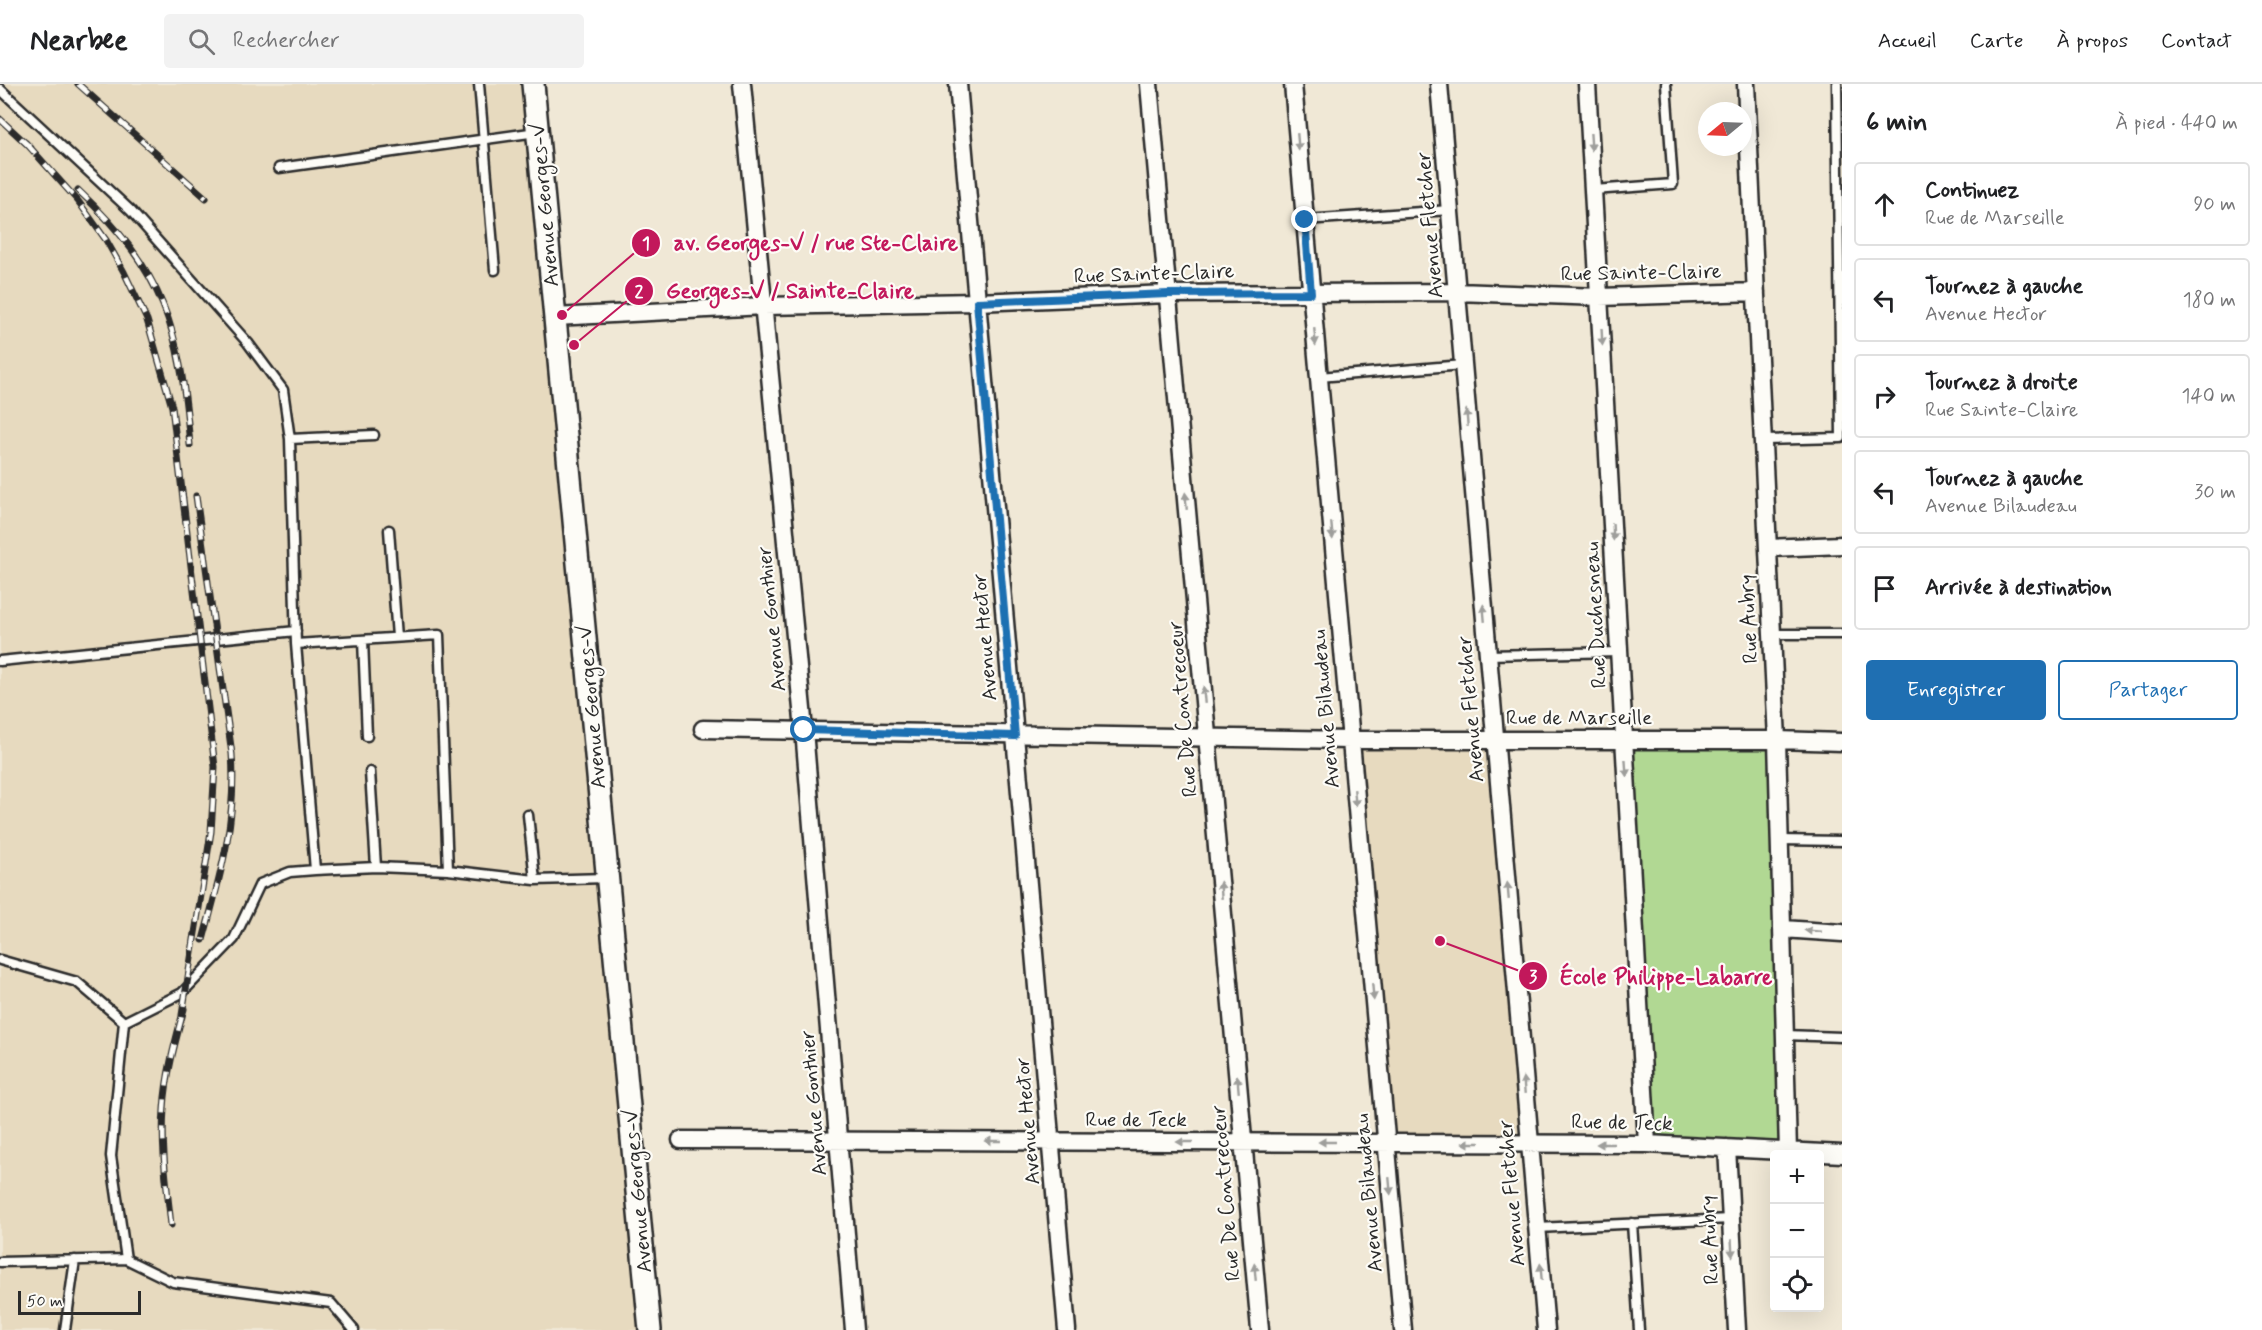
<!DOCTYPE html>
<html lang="fr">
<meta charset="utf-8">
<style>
body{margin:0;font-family:Mynerve,sans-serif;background:#f2f2f2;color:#202124}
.controls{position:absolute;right:18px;bottom:18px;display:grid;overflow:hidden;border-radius:6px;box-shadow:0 6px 24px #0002}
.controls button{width:54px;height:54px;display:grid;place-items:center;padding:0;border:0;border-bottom:2px solid #e0e0e0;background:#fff;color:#202124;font:30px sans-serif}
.compass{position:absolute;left:1698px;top:18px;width:54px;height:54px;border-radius:50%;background:#fff;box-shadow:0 6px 24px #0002;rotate:251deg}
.scale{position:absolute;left:18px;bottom:15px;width:123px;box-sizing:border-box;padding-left:6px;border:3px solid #2b2b2b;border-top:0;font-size:16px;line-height:21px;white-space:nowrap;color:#2b2b2b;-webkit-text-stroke:4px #fdfcf7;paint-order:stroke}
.stop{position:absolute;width:18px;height:18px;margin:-14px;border:4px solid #1f6fb2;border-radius:50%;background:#fff}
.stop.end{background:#1f6fb2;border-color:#fff;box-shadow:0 2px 6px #0008}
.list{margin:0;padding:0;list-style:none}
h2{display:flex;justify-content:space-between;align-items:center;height:78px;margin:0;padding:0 24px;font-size:26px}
h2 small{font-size:20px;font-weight:400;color:#757577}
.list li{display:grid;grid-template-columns:39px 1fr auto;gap:18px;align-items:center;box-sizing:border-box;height:84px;margin:0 12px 12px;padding:0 12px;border:2px solid #e0e0e0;border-radius:6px}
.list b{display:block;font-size:22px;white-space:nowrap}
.list p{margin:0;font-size:20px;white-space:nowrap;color:#757577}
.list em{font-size:20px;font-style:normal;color:#757577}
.actions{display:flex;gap:12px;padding:18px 24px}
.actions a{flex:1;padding:14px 0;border:2px solid #1f6fb2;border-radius:6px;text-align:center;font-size:21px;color:#1f6fb2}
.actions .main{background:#1f6fb2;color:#fff}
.icon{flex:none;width:33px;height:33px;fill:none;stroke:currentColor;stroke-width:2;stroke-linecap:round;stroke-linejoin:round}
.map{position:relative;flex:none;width:1842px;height:1246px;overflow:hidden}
header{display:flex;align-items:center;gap:36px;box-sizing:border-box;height:84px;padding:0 30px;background:#fff;border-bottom:2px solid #e0e0e0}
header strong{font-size:28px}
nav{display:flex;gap:33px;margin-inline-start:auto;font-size:21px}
.search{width:420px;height:54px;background:#f2f2f2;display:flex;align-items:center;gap:15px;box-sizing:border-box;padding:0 21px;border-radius:6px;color:#757577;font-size:22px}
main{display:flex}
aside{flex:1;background:#fff}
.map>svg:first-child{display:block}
</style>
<header>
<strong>Nearbee</strong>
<div class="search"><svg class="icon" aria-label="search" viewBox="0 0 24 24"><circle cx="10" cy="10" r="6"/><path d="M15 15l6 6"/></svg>Rechercher</div>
<nav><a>Accueil</a><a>Carte</a><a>À propos</a><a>Contact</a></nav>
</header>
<main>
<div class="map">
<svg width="1842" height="1246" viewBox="0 0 1842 1246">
<rect width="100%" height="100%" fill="#f0e8d6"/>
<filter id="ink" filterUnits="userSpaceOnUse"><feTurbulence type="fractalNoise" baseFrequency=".0167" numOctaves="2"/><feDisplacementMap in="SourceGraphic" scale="12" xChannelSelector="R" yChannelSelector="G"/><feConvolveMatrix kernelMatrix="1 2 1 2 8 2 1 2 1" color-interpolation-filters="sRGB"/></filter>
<g filter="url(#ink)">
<path fill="#e7dabf" d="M0,0H526L643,1246H0Z
M1495,655L1529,1059H1386L1350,656Z"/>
<path fill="#b1d893" stroke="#6e825f" stroke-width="1.5" d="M1624,656H1777L1788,1068L1647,1060Z"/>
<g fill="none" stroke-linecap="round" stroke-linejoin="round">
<g stroke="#2b2b2b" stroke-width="13">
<path id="service" d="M479,0L495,186
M0,5L131,127L248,259L283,306L290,355L296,560L315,786L376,783L448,786
M279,84L537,48
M1594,106L1673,100L1666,0
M1305,136L1450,126
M1319,293L1463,281
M290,355L374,351
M1763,356L1841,354L1837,0
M389,446L397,553
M1772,550H1842
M363,556L367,652
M296,560L439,551L448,786L535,796
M1487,571L1619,568
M0,577L296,547
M370,688L376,783
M528,731L535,796L606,794
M1780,756L1842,757
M0,876L77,898L124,938L182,909L234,855L260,800L290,788L315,786
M124,938L111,1072L126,1175L173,1198L331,1219L354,1246
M1785,951L1842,953
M1632,1139L1639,1246
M1537,1144L1730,1135
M0,1178L126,1175
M65,1246L75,1176"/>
</g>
<g stroke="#2b2b2b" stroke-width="21">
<path id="minor" d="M742,0L804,646L854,1246
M958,0L1067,1246
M1149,0L1260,1246
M1293,0L1403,1246
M1439,0L1546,1246
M1587,0L1647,1060
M1746,0L1777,656L1788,1068
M555,233L764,222L977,218L1168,210L1457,208L1600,213L1756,208
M1768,464L1842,461
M703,645L1350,656H1777L1842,658
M1783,845L1842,849
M681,1056L1647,1060L1842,1070
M1727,1064L1737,1246"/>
</g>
<g stroke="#2b2b2b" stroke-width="26">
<path id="tertiary" d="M533,0L650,1246"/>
</g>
<use href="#service" stroke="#fdfcf7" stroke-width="8"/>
<use href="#minor" stroke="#fdfcf7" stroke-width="16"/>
<use href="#tertiary" stroke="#fdfcf7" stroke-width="21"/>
<g stroke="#2b2b2b" stroke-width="7">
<path id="rail" d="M78,0L206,114
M0,35L31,64
M26,59L78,117L106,156L124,188L147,236L172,323L215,683L211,748L182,931
M78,106C165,188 180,245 190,361
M196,412L232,670C237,736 220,793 203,856
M171,1141C167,1103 161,1064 164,1025C166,991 175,958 184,925"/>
</g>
<use href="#rail" stroke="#fdfcf7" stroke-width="4.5" stroke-dasharray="14" stroke-linecap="butt"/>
</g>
<defs><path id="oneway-solid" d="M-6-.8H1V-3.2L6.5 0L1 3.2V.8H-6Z" transform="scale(1.5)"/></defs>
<g fill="#9e9e9b">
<use href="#oneway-solid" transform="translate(1298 58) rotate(85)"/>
<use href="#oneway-solid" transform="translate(1591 58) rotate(86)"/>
<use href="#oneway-solid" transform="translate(1315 253) rotate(85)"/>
<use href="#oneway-solid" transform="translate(1602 253) rotate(87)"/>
<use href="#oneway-solid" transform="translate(1467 334) rotate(-95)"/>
<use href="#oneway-solid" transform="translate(1186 417) rotate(-95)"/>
<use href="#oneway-solid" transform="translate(1332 447) rotate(85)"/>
<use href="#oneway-solid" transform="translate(1613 448) rotate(87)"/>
<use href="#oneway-solid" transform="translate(1484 529) rotate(-95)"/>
<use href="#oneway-solid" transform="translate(1204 611) rotate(-95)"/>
<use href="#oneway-solid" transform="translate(1626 684) rotate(86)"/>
<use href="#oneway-solid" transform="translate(1355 714) rotate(85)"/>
<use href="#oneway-solid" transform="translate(1221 806) rotate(-95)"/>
<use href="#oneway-solid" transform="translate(1508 807) rotate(-95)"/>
<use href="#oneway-solid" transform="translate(1813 847) rotate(-176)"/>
<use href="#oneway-solid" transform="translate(1373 908) rotate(85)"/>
<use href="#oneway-solid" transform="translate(1238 1000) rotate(-95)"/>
<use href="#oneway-solid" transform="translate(1524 1001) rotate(-95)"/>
<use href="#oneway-solid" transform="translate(993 1057) rotate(-180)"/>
<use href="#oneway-solid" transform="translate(1185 1058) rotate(-180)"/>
<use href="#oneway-solid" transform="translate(1327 1058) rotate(-180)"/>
<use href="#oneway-solid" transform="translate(1471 1059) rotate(-180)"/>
<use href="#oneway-solid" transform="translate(1605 1060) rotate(-180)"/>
<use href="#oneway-solid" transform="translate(1390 1102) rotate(85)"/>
<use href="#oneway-solid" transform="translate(1732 1164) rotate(87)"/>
<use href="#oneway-solid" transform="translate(1255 1188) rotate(-95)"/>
<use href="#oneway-solid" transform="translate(1541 1188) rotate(-95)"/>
</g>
</g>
<g fill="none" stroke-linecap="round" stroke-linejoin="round" filter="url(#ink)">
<path stroke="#1f6fb2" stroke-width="8" d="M804,646L1015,652L977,218L1168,210L1311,209L1305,136"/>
</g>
<g text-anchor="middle" stroke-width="4.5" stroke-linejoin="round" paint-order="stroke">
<g font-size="21" fill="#2b2b2b" stroke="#fdfcf7">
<text transform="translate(544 121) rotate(-95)" y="7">Avenue Georges-V</text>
<text transform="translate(1429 141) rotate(-95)" y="7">Avenue Fletcher</text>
<text transform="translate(1641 188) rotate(-1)" y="7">Rue Sainte-Claire</text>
<text transform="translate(1154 189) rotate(-2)" y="7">Rue Sainte-Claire</text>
<text transform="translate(1595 531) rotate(-93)" y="7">Rue Duchesneau</text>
<text transform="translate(771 535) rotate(-96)" y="7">Avenue Gonthier</text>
<text transform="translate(1748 535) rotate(-93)" y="7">Rue Aubry</text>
<text transform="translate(984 553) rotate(-95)" y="7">Avenue Hector</text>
<text transform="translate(591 623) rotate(-95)" y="7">Avenue Georges-V</text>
<text transform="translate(1182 625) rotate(-95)" y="7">Rue De Contrecoeur</text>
<text transform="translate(1325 625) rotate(-95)" y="7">Avenue Bilaudeau</text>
<text transform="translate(1470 625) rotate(-95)" y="7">Avenue Fletcher</text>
<text x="1579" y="640">Rue de Marseille</text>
<text transform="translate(813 1019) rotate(-95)" y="7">Avenue Gonthier</text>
<text x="1136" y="1042">Rue de Teck</text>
<text transform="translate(1027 1037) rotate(-95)" y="7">Avenue Hector</text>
<text transform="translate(1622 1038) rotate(1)" y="7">Rue de Teck</text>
<text transform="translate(637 1107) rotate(-95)" y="7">Avenue Georges-V</text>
<text transform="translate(1225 1109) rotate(-95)" y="7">Rue De Contrecoeur</text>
<text transform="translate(1368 1109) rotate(-95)" y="7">Avenue Bilaudeau</text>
<text transform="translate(1511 1109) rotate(-95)" y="7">Avenue Fletcher</text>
<text transform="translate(1709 1156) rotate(-93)" y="7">Rue Aubry</text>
</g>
</g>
<path fill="none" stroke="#c2185b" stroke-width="2" d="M562 231L646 159M574 261L639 207M1440 857L1533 892"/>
<g fill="#c2185b" stroke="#fdfcf7" stroke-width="2">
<circle cx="562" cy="231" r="6"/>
<circle cx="574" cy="261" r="6"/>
<circle cx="1440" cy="857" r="6"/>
<circle cx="646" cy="159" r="15"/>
<circle cx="639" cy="207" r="15"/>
<circle cx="1533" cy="892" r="15"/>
</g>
<g font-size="18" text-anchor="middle" font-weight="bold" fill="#fff">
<text x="646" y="165">1</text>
<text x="639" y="213">2</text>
<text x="1533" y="898">3</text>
</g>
<g font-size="22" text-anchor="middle" font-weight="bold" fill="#c2185b" stroke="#fdfcf7" stroke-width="4.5" stroke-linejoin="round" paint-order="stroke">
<text x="816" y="166">av. Georges-V / rue Ste-Claire</text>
<text x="790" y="214">Georges-V / Sainte-Claire</text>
<text x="1666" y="900">École Philippe-Labarre</text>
</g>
</svg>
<div class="controls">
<button>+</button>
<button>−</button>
<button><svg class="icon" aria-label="locate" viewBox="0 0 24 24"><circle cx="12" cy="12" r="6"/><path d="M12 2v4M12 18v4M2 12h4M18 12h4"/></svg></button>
</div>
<svg class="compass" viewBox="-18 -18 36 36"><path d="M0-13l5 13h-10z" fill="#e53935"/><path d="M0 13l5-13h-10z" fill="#757577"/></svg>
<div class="scale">50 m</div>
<div class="stop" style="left:804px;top:646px"></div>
<div class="stop end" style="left:1305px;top:136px"></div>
</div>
<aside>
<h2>6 min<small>À pied · 440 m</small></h2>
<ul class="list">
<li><svg class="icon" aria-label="ahead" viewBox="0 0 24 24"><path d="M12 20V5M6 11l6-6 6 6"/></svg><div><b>Continuez</b><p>Rue de Marseille</p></div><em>90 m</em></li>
<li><svg class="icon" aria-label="left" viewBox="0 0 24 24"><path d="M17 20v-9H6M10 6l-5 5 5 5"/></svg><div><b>Tournez à gauche</b><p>Avenue Hector</p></div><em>180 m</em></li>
<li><svg class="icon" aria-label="right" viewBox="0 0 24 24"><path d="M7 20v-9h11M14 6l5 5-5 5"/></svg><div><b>Tournez à droite</b><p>Rue Sainte-Claire</p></div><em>140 m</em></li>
<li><svg class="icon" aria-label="left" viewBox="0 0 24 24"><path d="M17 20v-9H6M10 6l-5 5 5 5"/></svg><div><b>Tournez à gauche</b><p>Avenue Bilaudeau</p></div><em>30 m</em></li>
<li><svg class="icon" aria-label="arrive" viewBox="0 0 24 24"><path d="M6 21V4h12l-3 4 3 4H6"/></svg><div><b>Arrivée à destination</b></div></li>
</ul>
<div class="actions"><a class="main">Enregistrer</a><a>Partager</a></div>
</aside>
</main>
